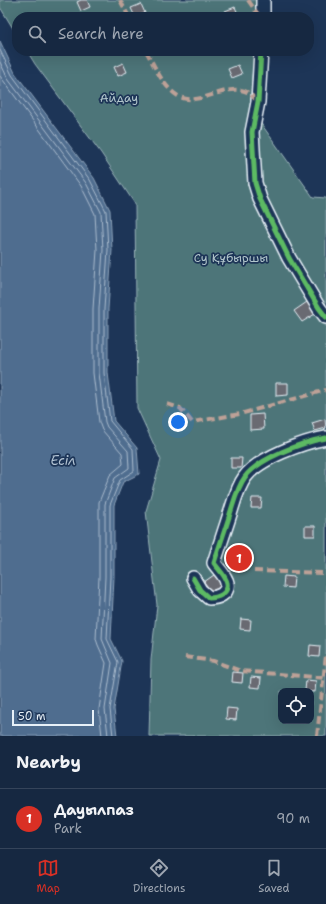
<!DOCTYPE html>
<meta charset="utf-8">
<style>
body{margin:0;font-family:"Shantell Sans",sans-serif;background:#23344c;color:#f1f3f6}
.controls{position:absolute;right:12px;bottom:12px;display:grid;overflow:hidden;border-radius:8px;box-shadow:0 4px 16px #0002}
.controls button{width:36px;height:36px;display:grid;place-items:center;padding:0;border:0;border-bottom:1px solid #35445a;background:#162841;color:#f1f3f6;font:20px sans-serif}
.scale{position:absolute;left:12px;bottom:10px;width:82px;box-sizing:border-box;padding-left:4px;border:2px solid #e8f1f8;border-top:0;font-size:11px;line-height:14px;white-space:nowrap;color:#e8f1f8;-webkit-text-stroke:3px #1d3557;paint-order:stroke}
.you{position:absolute;left:178px;top:422px;width:14px;height:14px;margin:-10px;border:3px solid #fff;border-radius:50%;background:#1a73e8;box-shadow:0 0 0 6px #1a73e833}
.badge{display:grid;place-items:center;width:26px;height:26px;border-radius:50%;background:#d93025;color:#fff;font-size:13px;font-weight:700}
.pin{position:absolute;translate:-50% -50%;border:2px solid #fff;box-shadow:0 1px 4px #0006}
.list{margin:0;padding:0;list-style:none}
h2{display:flex;justify-content:space-between;align-items:center;height:52px;margin:0;padding:0 16px;font-size:17px}
h2 small{font-size:13px;font-weight:400;color:#9ea6b1}
.list li{display:grid;grid-template-columns:26px 1fr auto;gap:12px;align-items:center;box-sizing:border-box;height:60px;padding:0 16px;border-top:1px solid #35445a}
.list b{display:block;font-size:15px;white-space:nowrap}
.list p{margin:0;font-size:13px;white-space:nowrap;color:#9ea6b1}
.list em{font-size:13px;font-style:normal;color:#9ea6b1}
.icon{flex:none;width:22px;height:22px;fill:none;stroke:currentColor;stroke-width:2;stroke-linecap:round;stroke-linejoin:round}
.map{position:relative;flex:none;width:326px;height:736px;overflow:hidden}
.search{position:absolute;background:#162841;box-shadow:0 4px 16px #0002;left:12px;right:12px;top:12px;height:44px;display:flex;align-items:center;gap:10px;box-sizing:border-box;padding:0 14px;border-radius:16px;color:#9ea6b1;font-size:15px}
.sheet{height:112px;background:#162841}
nav{display:flex;justify-content:space-around;align-items:center;box-sizing:border-box;height:56px;border-top:1px solid #35445a;background:#162841;font-size:11px;color:#9ea6b1}
nav a{display:grid;justify-items:center;gap:2px}
nav .on{color:#d93025}
.map>svg:first-child{display:block}
</style>
<div class="map">
<svg width="326" height="736" viewBox="0 0 326 736">
<rect width="100%" height="100%" fill="#1d3557"/>
<filter id="ink" filterUnits="userSpaceOnUse"><feTurbulence type="fractalNoise" baseFrequency=".025" numOctaves="2"/><feDisplacementMap in="SourceGraphic" scale="8" xChannelSelector="R" yChannelSelector="G"/><feConvolveMatrix kernelMatrix="1 2 1 2 8 2 1 2 1" color-interpolation-filters="sRGB"/></filter>
<g filter="url(#ink)">
<path fill="#4d7579" stroke="#9ab3b8" fill-rule="evenodd" d="M0,0H256V17H17V35L0,7Z
M27,51H254L250,108L313,197L326,198V736H149L151,660L157,605L146,511L161,460L137,408L135,204L101,153L35,64ZM281,691H311V721H281Z"/>
<path fill="#4f6d8f" stroke="#8ca2b9" d="M0,41L15,73L94,178L110,210L112,250L108,309V373L114,421L137,448L139,474L123,482L114,505V577L111,639L122,661L114,709L117,736H0Z"/>
<g fill="none" stroke-linecap="round" stroke-linejoin="round">
<path stroke="#abbcce" stroke-width="1" d="M0,50L12,75L90,180L106,211L108,250L104,309V373L110,421L133,449L134,471L120,480L110,505V577L107,639L118,662L110,709L113,736
M0,62L8,79L86,183L101,212L103,250L99,309V373L105,422L107,427L128,451L129,468L115,478L105,504V577L102,639L112,663L105,709L108,736
M0,76L81,186L95,214L97,250L93,309V373L99,422L102,430L122,453L123,464L110,475L99,502V577L96,639L98,645L106,663L99,709L102,736"/>
</g>
<path fill="#696a72" stroke="#e8f1f8" d="M81,0H87L90,7L81,11L77,2Z
M141,4L145,13L135,17L131,8Z
M235,7L239,16L228,17L225,11Z
M123,63L127,72L118,76L114,67Z
M238,65L242,74L232,78L228,69Z
M307,302L315,314L302,322L294,311Z
M276,383H288V395L276,396Z
M263,414L264,429L250,430V415Z
M325,419L326,428L315,431L312,423Z
M231,458H242L241,468H231Z
M252,498H262L261,508H251Z
M305,526H315V536H305Z
M214,575L223,586L213,594L204,582Z
M284,576L294,577L293,588L283,587Z
M241,619L251,620L250,630L240,629Z
M310,645L320,646L319,657L309,656Z
M233,672L243,673L242,683L232,682Z
M251,677L261,678L260,688L250,687Z
M306,680L316,681L315,692L305,691Z
M227,708L237,709L236,720L226,719Z"/>
<g fill="none" stroke-linecap="round" stroke-linejoin="round">
<g stroke="#e8f1f8" stroke-width="16">
<path id="street" d="M263,0V17
M261,51L258,102L252,132L255,183L260,199L289,258L319,308L326,317
M193,578L200,590L209,598C217,598 229,594 227,583C226,576 218,569 214,563C219,547 225,530 230,514C234,502 237,488 245,477C259,458 303,442 326,438"/>
</g>
<use href="#street" stroke="#1d3557" stroke-width="13"/>
<path stroke="#bda197" stroke-width="4" stroke-dasharray="8 4" stroke-linecap="butt" d="M120,0L129,17
M248,0L260,17
M146,51C155,66 162,86 178,96C199,108 226,82 247,92C251,94 255,99 258,102
M167,404L180,408L192,422L240,414L326,390
M254,571L326,573
M185,657L213,661L241,671L326,678
M317,736L326,655"/>
<g stroke="#1d3557" stroke-width="8">
<path id="cycleway" d="M261,51L258,102L252,132L255,183L260,199L289,258L319,308L326,317
M193,578L200,590L209,598C217,598 229,594 227,583C226,576 218,569 214,563C219,547 225,530 230,514C234,502 237,488 245,477C259,458 303,442 326,438"/>
</g>
<use href="#cycleway" stroke="#5cba63" stroke-width="5"/>
</g>
</g>
<g text-anchor="middle" stroke-width="3.5" stroke-linejoin="round" paint-order="stroke">
<g font-size="12" fill="#b2c6cc" stroke="#1d3557">
<text x="119" y="102">Айдау</text>
<text x="231" y="262">Су Құбыршы</text>
</g>
<g font-size="13" font-style="italic" fill="#b2c3d3" stroke="#1d3557">
<text x="63" y="465">Есіл</text>
</g>
</g>
</svg>
<div class="controls">
<button><svg class="icon" aria-label="locate" viewBox="0 0 24 24"><circle cx="12" cy="12" r="6"/><path d="M12 2v4M12 18v4M2 12h4M18 12h4"/></svg></button>
</div>
<div class="scale">50 m</div>
<div class="you"></div>
<div class="pin badge" style="left:239px;top:558px">1</div>
<div class="search"><svg class="icon" aria-label="search" viewBox="0 0 24 24"><circle cx="10" cy="10" r="6"/><path d="M15 15l6 6"/></svg>Search here</div>
</div>
<section class="sheet">
<h2>Nearby<small></small></h2>
<ul class="list">
<li><span class="badge">1</span><div><b>Дауылпаз</b><p>Park</p></div><em>90 m</em></li>
</ul>
</section>
<nav>
<a class="on"><svg class="icon" aria-label="map" viewBox="0 0 24 24"><path d="M3 6l6-2 6 2 6-2v14l-6 2-6-2-6 2zM9 4v14M15 6v14"/></svg>Map</a>
<a><svg class="icon" aria-label="directions" viewBox="0 0 24 24"><path d="M12 3l9 9-9 9-9-9zM9 14v-3h6M13 9l2 2-2 2"/></svg>Directions</a>
<a><svg class="icon" aria-label="saved" viewBox="0 0 24 24"><path d="M7 4h10v16l-5-4-5 4z"/></svg>Saved</a>
</nav>
